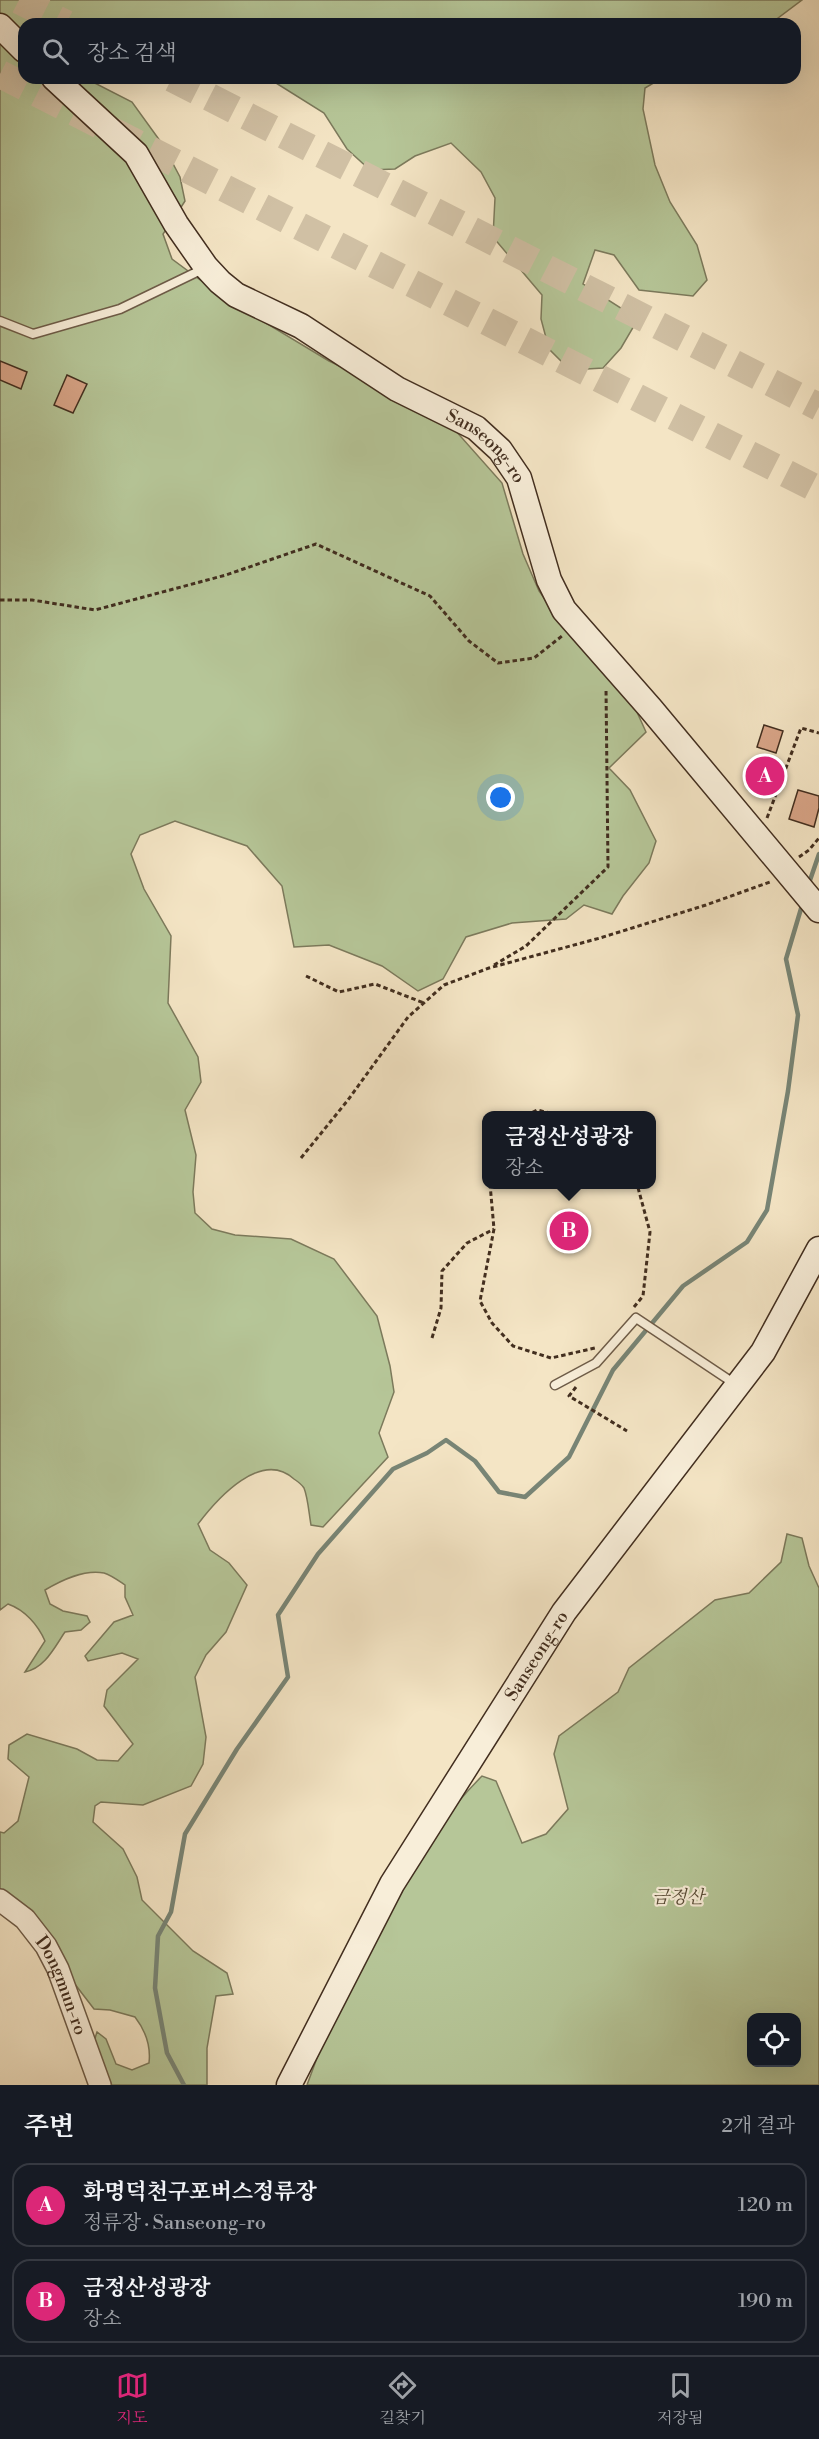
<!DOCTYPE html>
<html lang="ko">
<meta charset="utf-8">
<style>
body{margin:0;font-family:"Libre Bodoni","Noto Serif KR",serif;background:#20242c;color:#f1f3f6}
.controls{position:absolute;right:18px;bottom:18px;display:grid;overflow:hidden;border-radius:12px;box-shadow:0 6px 24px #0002}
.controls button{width:54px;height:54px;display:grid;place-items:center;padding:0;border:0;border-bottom:2px solid #363941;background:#171b24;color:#f1f3f6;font:30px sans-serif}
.you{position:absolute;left:501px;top:798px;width:21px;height:21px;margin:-15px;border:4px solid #fff;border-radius:50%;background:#1a73e8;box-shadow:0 0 0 9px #1a73e833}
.badge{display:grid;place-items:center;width:39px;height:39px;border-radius:50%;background:#db2777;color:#fff;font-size:20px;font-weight:700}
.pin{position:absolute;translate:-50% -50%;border:3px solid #fff;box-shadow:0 2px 6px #0006}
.popup{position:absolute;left:482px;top:1111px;width:174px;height:78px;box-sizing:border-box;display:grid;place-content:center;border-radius:12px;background:#171b24;filter:drop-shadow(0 2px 4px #0005);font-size:20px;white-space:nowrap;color:#9ea1a6}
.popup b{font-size:22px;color:#f1f3f6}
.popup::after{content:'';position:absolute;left:50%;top:100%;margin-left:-12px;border:12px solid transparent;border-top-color:#171b24}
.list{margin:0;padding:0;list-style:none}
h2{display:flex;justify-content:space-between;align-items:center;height:78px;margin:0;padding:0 24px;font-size:26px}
h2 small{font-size:20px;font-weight:400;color:#9ea1a6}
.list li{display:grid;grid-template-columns:39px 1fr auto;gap:18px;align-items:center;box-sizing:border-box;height:84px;margin:0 12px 12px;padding:0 12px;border:2px solid #363941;border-radius:18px}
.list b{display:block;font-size:22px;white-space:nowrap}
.list p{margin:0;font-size:20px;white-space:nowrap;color:#9ea1a6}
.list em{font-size:20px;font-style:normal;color:#9ea1a6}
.icon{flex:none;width:33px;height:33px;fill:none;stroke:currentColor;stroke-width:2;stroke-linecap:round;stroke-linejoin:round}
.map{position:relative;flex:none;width:819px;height:2085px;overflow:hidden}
.search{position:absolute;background:#171b24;box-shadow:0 6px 24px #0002;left:18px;right:18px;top:18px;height:66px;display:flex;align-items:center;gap:15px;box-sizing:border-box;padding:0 21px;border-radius:18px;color:#9ea1a6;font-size:22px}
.sheet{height:270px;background:#171b24}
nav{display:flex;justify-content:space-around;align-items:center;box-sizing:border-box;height:84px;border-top:2px solid #363941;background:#171b24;font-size:16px;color:#9ea1a6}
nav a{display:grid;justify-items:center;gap:3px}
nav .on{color:#db2777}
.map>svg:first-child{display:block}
</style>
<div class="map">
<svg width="819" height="2085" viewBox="0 0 819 2085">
<rect width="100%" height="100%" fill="#f4e5c5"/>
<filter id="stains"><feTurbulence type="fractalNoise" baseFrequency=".00333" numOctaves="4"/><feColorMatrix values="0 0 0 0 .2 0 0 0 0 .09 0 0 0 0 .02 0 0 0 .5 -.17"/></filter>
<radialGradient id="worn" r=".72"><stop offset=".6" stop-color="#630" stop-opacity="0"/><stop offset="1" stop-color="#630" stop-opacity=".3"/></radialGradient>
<path fill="#b6c698" stroke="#7c7a5c" stroke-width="1.5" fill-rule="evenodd" d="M0,0H802L770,24H24V44L0,19Z
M0,32L24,56V78H48L137,159L172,221L163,234L172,259L226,299L329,361L399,394L447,421L502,483L523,554L539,591L568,632L636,710L646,732L609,768L630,790L656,841L649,863L623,896L612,914L584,905L566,919L512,923L466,937L443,979L418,991L382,966L329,945L294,947L282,886L247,846L175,821L140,835L131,854L144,889L171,936L168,1003L198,1057L201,1082L185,1110L196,1155L193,1192L195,1213L212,1229L235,1235L291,1239L334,1259L377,1316L390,1366L394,1392L379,1433L388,1457L323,1527L311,1525C309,1514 308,1498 304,1488C302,1485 297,1481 294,1479C261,1449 217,1499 198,1524L210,1550L229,1563L247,1585L226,1632L206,1655L195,1677L206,1737L203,1764L191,1786L143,1805L101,1802L95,1806L93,1822L123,1849L137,1877L142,1900L193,1951L227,1973L233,1994L216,1996L207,2048V2085H112C104,2069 89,2050 97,2032L106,2039L116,2064L132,2070L149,2063C151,2046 145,2030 135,2017L110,2010L94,2009L61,1966L40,1924L0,1912V1832L4,1833L18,1821L29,1777L8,1759L9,1745L27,1734L77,1749L97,1760L118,1761L133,1744L104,1706L107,1690L138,1659L122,1653L88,1661L85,1656L114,1622L133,1615L125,1597V1585C119,1581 111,1575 104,1573C84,1569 62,1580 45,1590L50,1604L63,1611L87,1616L90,1622L81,1630L65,1632C54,1648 45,1668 25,1672L45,1641C38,1625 25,1610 8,1604L0,1610Z
M60,78H85L132,102L163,145L180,177L185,201L176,215Z
M256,78H662L645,88L643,109L655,165L670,202L697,245L707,280L693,296L639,290L614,255L595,250L583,284L638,319L621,348L603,368L570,370L549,349L541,319L542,295L493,237L495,198L481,172L451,143L415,156L395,169L370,170L347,149L324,113L276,83Z
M787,1534L802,1538L809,1566L819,1588V2085H307C344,1982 404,1854 482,1776L496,1781L522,1843L546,1834L568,1809L554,1754L559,1736L618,1692L629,1668L715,1600L749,1593L781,1562ZM752,2018H796V2062H752Z"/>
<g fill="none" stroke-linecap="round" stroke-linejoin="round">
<path stroke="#788576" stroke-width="4.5" d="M808,886L819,854
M184,2085L167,2053L155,1988L158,1936L171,1912L185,1834L237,1749L288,1677L278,1615L318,1554L393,1469L427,1453L446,1440L475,1461L499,1492L525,1497L569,1457L613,1370L683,1286L747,1242L767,1210L788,1091L798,1015L786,959L803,902"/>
</g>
<path fill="#d9a588" stroke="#422e1f" stroke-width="1.5" d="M0,361L27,372L21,389L0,380Z
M67,375L87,384L73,413L54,405Z
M764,725L783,731L776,753L757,747Z
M798,790L819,796V808L814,827L789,819Z"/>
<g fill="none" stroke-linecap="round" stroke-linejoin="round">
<path stroke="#d0c0a4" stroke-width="28" stroke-dasharray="28 14" stroke-linecap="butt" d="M19,0L66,24
M0,74L819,490
M172,78L819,407"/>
<g stroke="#6e5c48" stroke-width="11">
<path id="service" d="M0,321L33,334L120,309L203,269
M555,1385L596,1363L636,1318L735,1384"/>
</g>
<g stroke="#6e5c48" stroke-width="24">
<g id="tertiary">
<path id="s1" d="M0,1900L25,1919L46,1946L58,1969L100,2085"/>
</g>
</g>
<g stroke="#422e1f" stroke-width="27">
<g id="secondary">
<path d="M0,26L24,50"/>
<path id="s2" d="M54,78L136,154L176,224L206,267L220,282L236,295L301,326L397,389L476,428L500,450L519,478L549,580L564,610L651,709L819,910"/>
<path id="s3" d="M289,2085L392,1884L564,1612L763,1352L819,1249"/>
</g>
</g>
<path stroke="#422e1f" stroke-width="3" stroke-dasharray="4.5 3" stroke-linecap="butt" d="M0,600H32L95,610L226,575L316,544L430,596L469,641L498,663L534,658L562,636
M767,818L801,728L819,733
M799,857L809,850L819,838
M494,965L526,946L608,867L606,688
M306,976L339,992L375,984L424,1003
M526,1116L537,1110L562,1116
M301,1158L348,1100L408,1017L444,985L489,968L600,938L706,905L770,882
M490,1184L494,1229L480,1301L492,1323L513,1346L551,1358L595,1348
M634,1307L643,1296L650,1232L637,1184
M432,1338L441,1308L442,1271L467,1243L494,1229
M576,1387L569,1396L627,1431"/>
<use href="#service" stroke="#f8eed9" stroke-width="8"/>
<use href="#tertiary" stroke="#f8eed9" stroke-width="21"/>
<use href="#secondary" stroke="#f8eed9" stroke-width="24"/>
</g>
<g text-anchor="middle" stroke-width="4.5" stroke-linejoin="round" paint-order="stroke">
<g font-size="18" fill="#422e1f" stroke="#f8eed9">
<text dy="6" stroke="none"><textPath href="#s2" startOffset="580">Sanseong-ro</textPath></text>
<text dy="6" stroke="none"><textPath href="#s3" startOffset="496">Sanseong-ro</textPath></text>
<text dy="6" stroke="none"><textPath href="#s1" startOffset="108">Dongmun-ro</textPath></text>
</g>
<g font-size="18" font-style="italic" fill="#594c37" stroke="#f8eed9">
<text x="678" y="1903">금정산</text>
</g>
</g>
<rect width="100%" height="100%" filter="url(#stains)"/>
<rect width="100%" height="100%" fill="url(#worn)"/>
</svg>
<div class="controls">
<button><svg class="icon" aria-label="locate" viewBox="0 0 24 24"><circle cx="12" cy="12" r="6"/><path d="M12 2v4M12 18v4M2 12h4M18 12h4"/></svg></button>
</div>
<div class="you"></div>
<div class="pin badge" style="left:765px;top:776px">A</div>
<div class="pin badge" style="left:569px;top:1231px">B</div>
<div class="popup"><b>금정산성광장</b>장소</div>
<div class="search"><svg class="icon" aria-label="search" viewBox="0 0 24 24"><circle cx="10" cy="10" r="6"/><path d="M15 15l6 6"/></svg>장소 검색</div>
</div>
<section class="sheet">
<h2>주변<small>2개 결과</small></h2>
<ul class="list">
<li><span class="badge">A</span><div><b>화명덕천구포버스정류장</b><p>정류장 · Sanseong-ro</p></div><em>120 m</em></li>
<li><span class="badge">B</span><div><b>금정산성광장</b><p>장소</p></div><em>190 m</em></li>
</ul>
</section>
<nav>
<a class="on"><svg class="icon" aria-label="map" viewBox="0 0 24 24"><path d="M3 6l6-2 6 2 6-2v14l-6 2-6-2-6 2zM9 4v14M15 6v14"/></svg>지도</a>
<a><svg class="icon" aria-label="directions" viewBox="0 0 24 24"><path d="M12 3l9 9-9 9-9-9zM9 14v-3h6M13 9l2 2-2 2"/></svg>길찾기</a>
<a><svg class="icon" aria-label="saved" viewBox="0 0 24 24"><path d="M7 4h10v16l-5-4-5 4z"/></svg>저장됨</a>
</nav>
